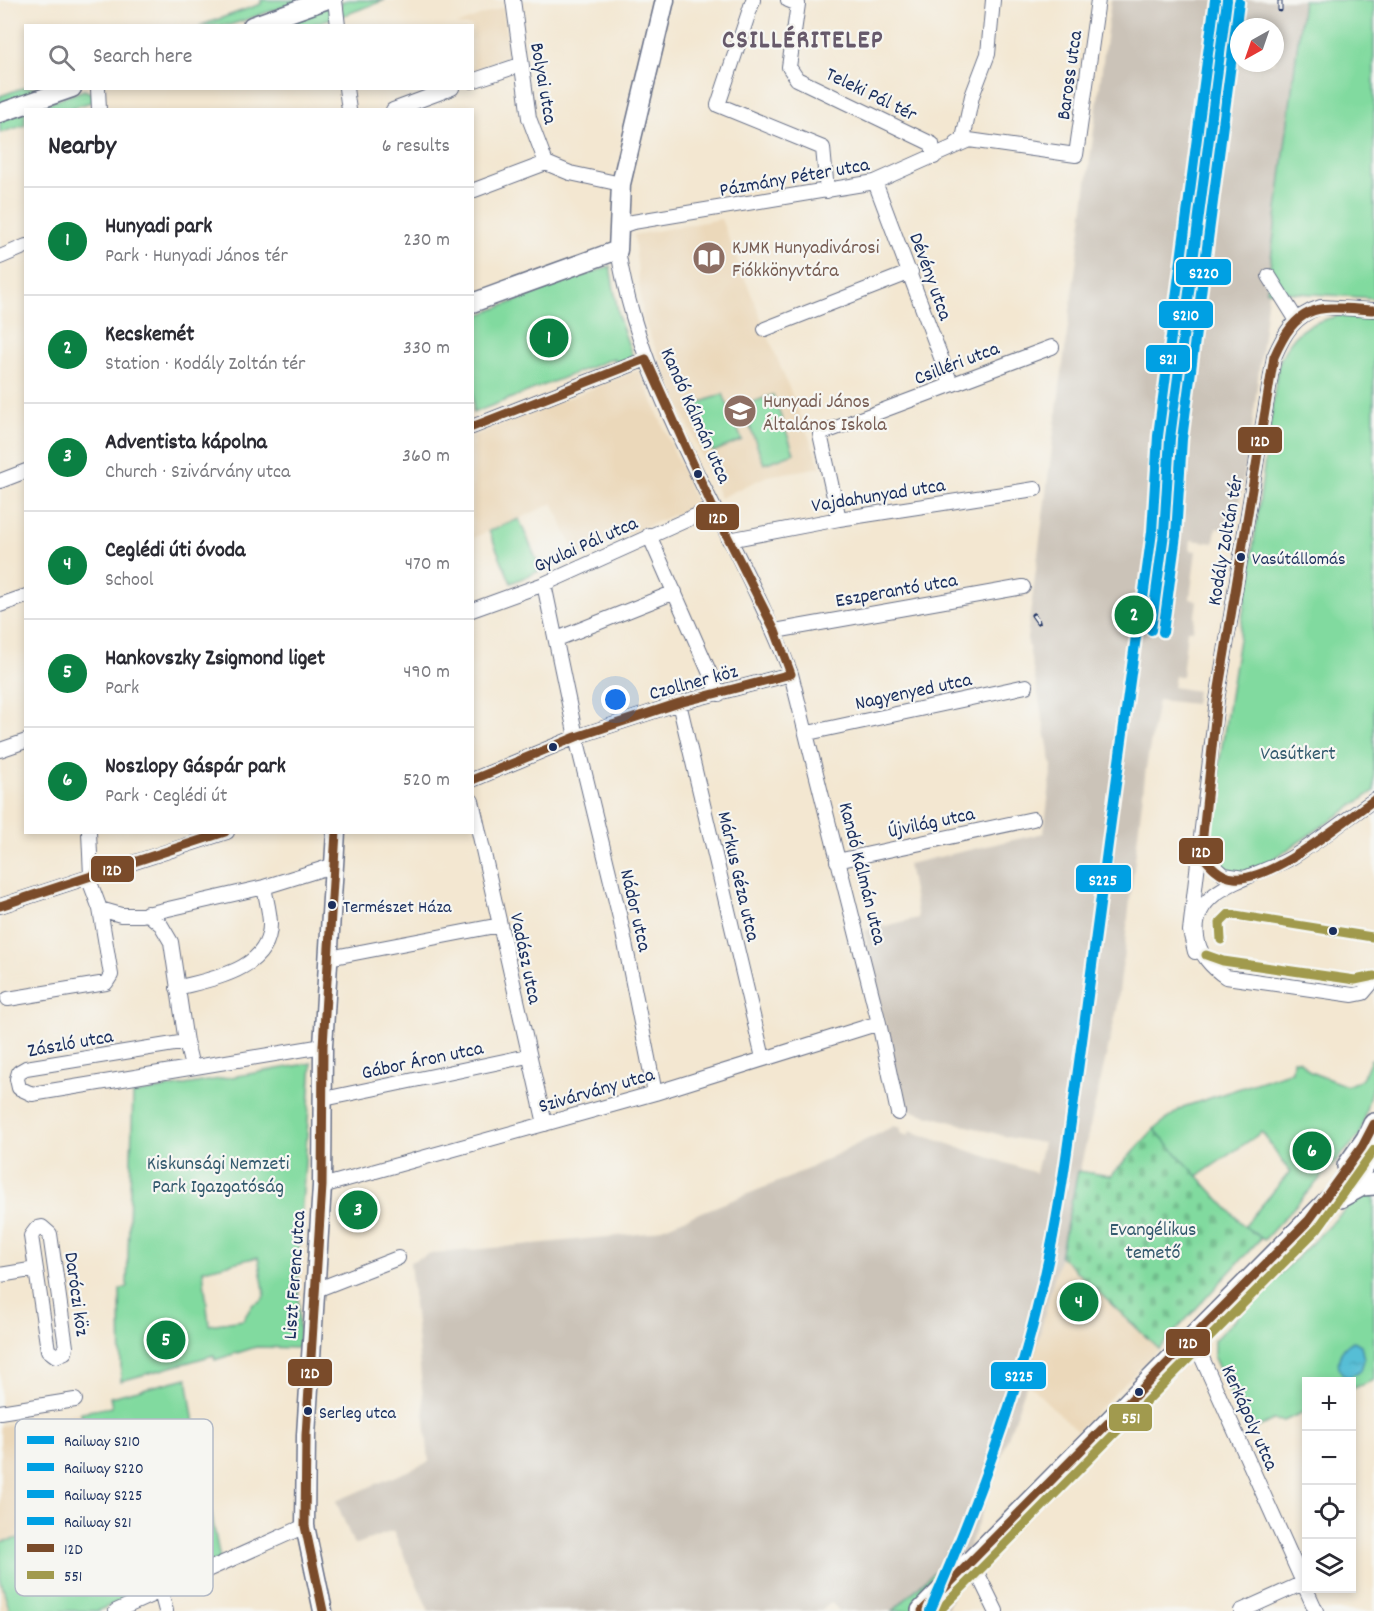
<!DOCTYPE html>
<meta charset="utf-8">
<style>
body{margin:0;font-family:Dekko,sans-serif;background:#f2f2f3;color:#2b2b33}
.controls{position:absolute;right:18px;bottom:18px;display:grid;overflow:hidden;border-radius:0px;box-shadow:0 3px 9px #0003}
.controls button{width:54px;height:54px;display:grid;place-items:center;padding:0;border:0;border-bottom:2px solid #e1e1e2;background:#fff;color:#2b2b33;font:30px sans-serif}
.compass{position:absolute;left:1230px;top:18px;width:54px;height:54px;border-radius:50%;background:#fff;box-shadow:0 3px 9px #0003;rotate:220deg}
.you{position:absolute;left:616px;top:700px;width:21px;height:21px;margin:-15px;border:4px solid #fff;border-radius:50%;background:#1a73e8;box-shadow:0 0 0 9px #1a73e833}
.badge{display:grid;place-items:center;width:39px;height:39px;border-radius:50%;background:#0b8043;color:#fff;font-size:20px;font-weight:700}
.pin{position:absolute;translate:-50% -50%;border:3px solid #fff;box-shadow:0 2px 6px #0006}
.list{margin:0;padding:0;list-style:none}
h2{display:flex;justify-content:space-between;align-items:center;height:78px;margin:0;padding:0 24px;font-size:26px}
h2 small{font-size:20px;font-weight:400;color:#7c7c81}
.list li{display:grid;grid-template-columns:39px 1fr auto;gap:18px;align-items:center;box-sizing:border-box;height:108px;padding:0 24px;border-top:2px solid #e1e1e2}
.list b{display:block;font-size:22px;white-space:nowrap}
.list p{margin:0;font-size:20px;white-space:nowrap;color:#7c7c81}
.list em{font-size:20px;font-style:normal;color:#7c7c81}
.icon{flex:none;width:33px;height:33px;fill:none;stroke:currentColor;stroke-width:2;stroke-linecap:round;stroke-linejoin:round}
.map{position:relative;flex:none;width:1374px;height:1611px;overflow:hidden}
.search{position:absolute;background:#fff;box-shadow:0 3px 9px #0003;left:24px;top:24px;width:450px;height:66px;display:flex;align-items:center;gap:15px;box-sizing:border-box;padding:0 21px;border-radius:0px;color:#7c7c81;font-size:22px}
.panel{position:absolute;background:#fff;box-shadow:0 3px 9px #0003;left:24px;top:108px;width:450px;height:726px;border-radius:0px}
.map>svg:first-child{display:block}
</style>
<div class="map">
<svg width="1374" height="1611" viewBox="0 0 1374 1611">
<defs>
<pattern id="cemetery-stones" width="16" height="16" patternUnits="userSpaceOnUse" patternTransform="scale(1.5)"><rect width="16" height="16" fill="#81da9f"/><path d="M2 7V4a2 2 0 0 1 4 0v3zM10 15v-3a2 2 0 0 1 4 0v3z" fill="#6fbb8b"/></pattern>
<pattern id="water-ripples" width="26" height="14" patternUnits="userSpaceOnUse" patternTransform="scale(1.5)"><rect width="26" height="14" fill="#57bed5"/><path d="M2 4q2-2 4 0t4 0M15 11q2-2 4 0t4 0" fill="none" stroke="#479bb0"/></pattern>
</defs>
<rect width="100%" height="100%" fill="#f6f6f2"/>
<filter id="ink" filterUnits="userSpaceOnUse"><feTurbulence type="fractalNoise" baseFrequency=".0167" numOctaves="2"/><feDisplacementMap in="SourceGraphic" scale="12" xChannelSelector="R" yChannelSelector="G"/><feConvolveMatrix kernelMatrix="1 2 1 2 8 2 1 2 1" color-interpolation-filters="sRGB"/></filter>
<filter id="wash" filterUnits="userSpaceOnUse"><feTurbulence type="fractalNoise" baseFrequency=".008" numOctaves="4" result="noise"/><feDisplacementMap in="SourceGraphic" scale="24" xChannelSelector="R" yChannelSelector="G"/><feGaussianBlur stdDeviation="1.35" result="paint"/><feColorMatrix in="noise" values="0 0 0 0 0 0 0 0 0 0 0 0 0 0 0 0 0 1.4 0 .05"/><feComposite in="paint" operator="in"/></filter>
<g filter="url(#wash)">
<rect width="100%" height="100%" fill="#f3e7d1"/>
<path fill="#ebd8ba" d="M503,7L509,55L473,70L472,26L456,25Z
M721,219L821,467L767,476L720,498L643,320L634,235Z
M639,370L697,505L576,556L553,503L519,519L541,570L511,583L489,531L473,538V436Z
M1060,1256L1159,1349L1077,1431L1027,1383Z
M81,1412L98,1522L0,1542V1426Z
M0,1578L10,1611H0Z"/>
<path fill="#cbc3b8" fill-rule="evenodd" d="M1111,0H1303L1251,437L1237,514L1229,531L1216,528L1214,543L1191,540L1190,550L1196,551L1190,599L1197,601L1193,630H1187L1182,676H1175L1173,687L1197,691L1195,704L1158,700L1146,768L1117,1009L1060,1256L1027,1383L947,1611H924L934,1572L893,1611H839L831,1602L821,1611H429L393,1531L354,1545L336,1501L429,1462L410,1262L429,1254L649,1233L793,1176L894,1126L901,1128L900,1133L908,1136L910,1131L1036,1173L1043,1143L1012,1138L904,1109L864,931L918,918L908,864L1044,833L1052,767L1027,638ZM1239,27H1275V63H1239Z"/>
<path fill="#81da9f" stroke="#4e847e" stroke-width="1.5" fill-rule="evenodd" d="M261,0H304L230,25L199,26L261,4Z
M348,0H385L342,16L341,2Z
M1303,0H1374V298L1267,291Z
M329,6L332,18L311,25L274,26Z
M25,87L50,89L0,106V96Z
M84,90L91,93L94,101L69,109L29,110Z
M25,111V125L0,133V120Z
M610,266L619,318L635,363L618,368L614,358L473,413V317Z
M1342,315L1374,317V791L1253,873L1239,875L1213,861L1206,847L1251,563L1278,365C1292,330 1307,323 1342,315Z
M723,394L742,440L713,452L694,405Z
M773,395L794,453L764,464L742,406Z
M519,519L541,570L511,583L489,531Z
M1371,1059L1374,1061V1078L1360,1135L1264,1240L1244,1226L1290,1172L1262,1132L1196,1177L1154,1129L1183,1107L1292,1071L1293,1060H1299L1310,1072L1347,1086L1362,1079Z
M312,1063L298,1262L299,1348L256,1347L215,1360L214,1355L121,1381L120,1290L127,1287L133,1094ZM258,1257L265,1295L261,1301L253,1304L243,1320L209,1325L203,1270Z
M1374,1193V1380L1352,1389V1382H1306V1411L1284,1421L1273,1420L1248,1432L1214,1358V1340L1359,1196Z
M187,1378L201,1470L131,1485L139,1515L209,1502L220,1559L97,1611H10L0,1578V1542L98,1522L81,1412L112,1407L110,1397Z
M934,1572L938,1584L924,1611H893Z"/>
<path fill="url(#cemetery-stones)" stroke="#4e847e" stroke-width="1.5" d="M1154,1129L1244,1226L1261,1238L1159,1349L1060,1256L1078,1171L1111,1176Z"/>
<path fill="url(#water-ripples)" stroke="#39769a" stroke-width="1.5" d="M1354,1341L1361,1345L1364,1360L1361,1370L1348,1378C1331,1369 1339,1347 1354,1341Z"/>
</g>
<g filter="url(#ink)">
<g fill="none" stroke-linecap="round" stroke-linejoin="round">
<g stroke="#676f86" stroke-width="16">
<path id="street" d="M335,0L338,26
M513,0L529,118L546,163L570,173L621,184
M753,0L718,105L823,148L827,191
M788,0L798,4L789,67L797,79L932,144L934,157
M472,81L520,65
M98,88L99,110
M346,88L349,110
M393,110L452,88
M956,144L963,139L972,96L988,54L993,0
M875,182L951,384
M472,191L546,163
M619,227L633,222L875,182L969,140L1076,155L1098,0
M618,250C642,403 737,532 791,674L879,1023L898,1113
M0,257L26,246
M1269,276L1296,319
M765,329L911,272
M472,427L646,359
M0,481L26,471
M839,519L820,434L1052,347
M649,535L719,694
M729,540L839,519L1035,489
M544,584L576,737L620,918L655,1093
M0,605L26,596
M472,610L544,584L713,508
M775,631L1023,587
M557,639L675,592
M679,703L763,1058
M808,733L1026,686
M0,750L26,741
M472,780L576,737L679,703L791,674
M1374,800C1346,819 1319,841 1291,858C1257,878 1190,885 1197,937C1199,954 1212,968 1226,977L1353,995L1363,993L1374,980
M472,801L545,1124
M89,832L91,876
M1201,854L1224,875L1244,878
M837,861L1033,819
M0,906L227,832
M100,909L121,915H142L264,887L335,865
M147,913L161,925L171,942L186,1042
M1195,952L1190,931L1217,700L1274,357C1284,334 1294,315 1321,307L1374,310
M329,958L500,925
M177,988C210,979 270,971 270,924C270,912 266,899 264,887
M8,999L106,983L111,975L100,909L88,877
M192,1067L186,1042L26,1068L19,1072L17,1079L19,1088L32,1094L323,1046
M324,1099L528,1056
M322,1186L655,1093L879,1023
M42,1227L50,1234L66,1347L65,1352L56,1356L48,1350L31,1236L37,1228Z
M0,1275L36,1269
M316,1290L398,1258
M1193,1338L1316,1611
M0,1412L75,1400
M972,1562L996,1611
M161,1592L166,1611
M116,1611L305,1526
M1241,1611L1303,1583"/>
</g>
<g stroke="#676f86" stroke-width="21">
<path id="secondary" d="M252,26L325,0
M0,113L72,88
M472,303L618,250L621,184L665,0
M323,1611L305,1526L306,1435L322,1186L323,1046L336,832"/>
</g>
<g stroke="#676f86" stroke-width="24">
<path id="primary" d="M1348,1166L1367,1139L1374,1124
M1340,1197L1362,1185L1374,1184
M922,1611L1374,1155"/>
</g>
<use href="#street" stroke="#fff" stroke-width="14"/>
<use href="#secondary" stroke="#fff" stroke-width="18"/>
<use href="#primary" stroke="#fff" stroke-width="21"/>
<g stroke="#1b2f5e" stroke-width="5">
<path id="rail" d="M1280,10V0
M1033,615L1038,622
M1137,629L1220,0"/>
</g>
<use href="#rail" stroke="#f6f6f2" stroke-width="3" stroke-dasharray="9" stroke-linecap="butt"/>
<g stroke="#f6f6f2" stroke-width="14">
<path id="bus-1" d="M1374,310C1319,307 1299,300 1274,357L1217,700L1201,854C1209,864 1220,877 1234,878C1272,882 1342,822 1374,800
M646,359L713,508L775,631L791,674
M472,427L646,359
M472,780L576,737L679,703L791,674
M0,906L225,832
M323,1611L305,1526L306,1435L322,1186L323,1046L336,832
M922,1611L1309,1220L1362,1147L1374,1124"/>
</g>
<g stroke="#f6f6f2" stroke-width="14">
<path id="bus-2" d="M1221,940L1220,923L1229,914L1372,937
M1206,955L1223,961L1355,980L1374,976
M939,1611L1318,1228L1374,1150"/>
</g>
<use href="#bus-1" stroke="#7a4b2a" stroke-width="9"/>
<use href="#bus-2" stroke="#a19a4e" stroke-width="9"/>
<g stroke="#f6f6f2" stroke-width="15">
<path id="rail-1" d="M1151,630L1164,533L1170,438L1227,0"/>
</g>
<g stroke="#f6f6f2" stroke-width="15">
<path id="rail-2" d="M1163,632L1176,535L1182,439L1239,2"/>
</g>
<g stroke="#f6f6f2" stroke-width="15">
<path id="rail-3" d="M930,1611C975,1509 1015,1404 1040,1296C1061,1212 1070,1126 1082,1041C1100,904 1118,766 1137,629"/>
</g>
<g stroke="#f6f6f2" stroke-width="15">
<path id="rail-4" d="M1139,628L1152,532L1158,436L1215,0"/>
</g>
<use href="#rail-1" stroke="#00a0e3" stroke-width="10"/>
<use href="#rail-2" stroke="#00a0e3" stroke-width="10"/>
<use href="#rail-3" stroke="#00a0e3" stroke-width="10"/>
<use href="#rail-4" stroke="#00a0e3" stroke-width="10"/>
</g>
</g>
<defs>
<g id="library-disc" transform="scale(1.725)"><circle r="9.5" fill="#8d6e63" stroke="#f6f6f2"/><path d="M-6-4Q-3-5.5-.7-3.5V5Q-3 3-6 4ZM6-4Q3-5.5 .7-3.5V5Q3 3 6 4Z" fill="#fff"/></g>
<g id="school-disc" transform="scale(1.725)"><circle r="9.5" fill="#8d6e63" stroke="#f6f6f2"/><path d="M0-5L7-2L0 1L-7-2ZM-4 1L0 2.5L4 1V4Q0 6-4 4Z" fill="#fff"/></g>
</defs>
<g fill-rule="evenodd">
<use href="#library-disc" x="709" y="258"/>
<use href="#school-disc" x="740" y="411"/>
</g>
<g fill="#1b2f5e" stroke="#f6f6f2" stroke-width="2">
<circle cx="698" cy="474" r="5"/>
<circle cx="1241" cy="557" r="5"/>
<circle cx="553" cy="747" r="5"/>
<circle cx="332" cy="905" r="5"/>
<circle cx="1333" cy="931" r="5"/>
<circle cx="1139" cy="1392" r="5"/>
<circle cx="308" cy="1411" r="5"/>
</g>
<g text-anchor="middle" stroke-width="4.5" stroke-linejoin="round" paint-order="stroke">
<g font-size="18" fill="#1b2f5e" stroke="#f6f6f2" text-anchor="start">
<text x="1252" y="564">Vasútállomás</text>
<text x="343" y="912">Természet Háza</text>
<text x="319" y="1418">Serleg utca</text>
</g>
<g font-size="20" fill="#1b2f5e" stroke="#f6f6f2">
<text transform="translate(1068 75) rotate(-82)" y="7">Baross utca</text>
<text transform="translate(545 83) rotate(80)" y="7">Bolyai utca</text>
<text transform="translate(872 93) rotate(26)" y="7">Teleki Pál tér</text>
<text transform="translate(794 176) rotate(-10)" y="7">Pázmány Péter utca</text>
<text transform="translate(932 276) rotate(70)" y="7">Dévény utca</text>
<text transform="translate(956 362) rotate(-21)" y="7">Csilléri utca</text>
<text transform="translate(697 415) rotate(66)" y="7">Kandó Kálmán utca</text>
<text transform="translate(878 494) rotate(-9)" y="7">Vajdahunyad utca</text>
<text transform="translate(1224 540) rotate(-80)" y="7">Kodály Zoltán tér</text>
<text transform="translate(585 543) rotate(-24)" y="7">Gyulai Pál utca</text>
<text transform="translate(896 589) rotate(-10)" y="7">Eszperantó utca</text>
<text transform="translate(693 681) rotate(-15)" y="7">Czollner köz</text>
<text transform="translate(913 690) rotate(-12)" y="7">Nagyenyed utca</text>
<text transform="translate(931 821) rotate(-12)" y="7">Újvilág utca</text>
<text transform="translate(864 873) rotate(76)" y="7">Kandó Kálmán utca</text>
<text transform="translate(740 876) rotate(77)" y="7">Márkus Géza utca</text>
<text transform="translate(637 910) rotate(77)" y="7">Nádor utca</text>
<text transform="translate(527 958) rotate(78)" y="7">Vadász utca</text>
<text transform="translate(70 1042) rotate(-10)" y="7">Zászló utca</text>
<text transform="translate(422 1059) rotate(-12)" y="7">Gábor Áron utca</text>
<text transform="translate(596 1089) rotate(-16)" y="7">Szivárvány utca</text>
<text transform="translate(293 1275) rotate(-86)" y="7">Liszt Ferenc utca</text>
<text transform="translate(78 1294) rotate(82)" y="7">Daróczi köz</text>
<text transform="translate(1251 1417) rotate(66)" y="7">Kerkápoly utca</text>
</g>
<g font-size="20" fill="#785e54" stroke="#f6f6f2" text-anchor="start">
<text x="732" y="253">KJMK Hunyadivárosi<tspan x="732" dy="23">Fiókkönyvtára</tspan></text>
<text x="763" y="407">Hunyadi János<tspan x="763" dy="23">Általános Iskola</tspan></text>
</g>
<g font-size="20" fill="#345a6e" stroke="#f6f6f2">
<text x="1298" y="759">Vasútkert</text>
<text x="218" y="1169">Kiskunsági Nemzeti<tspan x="218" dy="23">Park Igazgatóság</tspan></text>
<text x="1153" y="1235">Evangélikus<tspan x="1153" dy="23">temető</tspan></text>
</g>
<g font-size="26" font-weight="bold" letter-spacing="1.5" fill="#675a6b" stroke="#f6f6f2">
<text x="803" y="47">CSILLÉRITELEP</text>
</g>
</g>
<rect x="15" y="1419" width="198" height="177" rx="9" fill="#f6f6f2" stroke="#b4bac6" stroke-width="1.5"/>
<rect x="27" y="1436" width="27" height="8" fill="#00a0e3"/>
<rect x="27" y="1463" width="27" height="8" fill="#00a0e3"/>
<rect x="27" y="1490" width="27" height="8" fill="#00a0e3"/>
<rect x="27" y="1517" width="27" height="8" fill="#00a0e3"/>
<rect x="27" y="1544" width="27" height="8" fill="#7a4b2a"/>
<rect x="27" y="1571" width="27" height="8" fill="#a19a4e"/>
<g font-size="16" fill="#1b2f5e">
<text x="64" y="1446">Railway S210</text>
<text x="64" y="1473">Railway S220</text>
<text x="64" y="1500">Railway S225</text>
<text x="64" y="1527">Railway S21</text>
<text x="64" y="1554">12D</text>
<text x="64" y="1581">551</text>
</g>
<g stroke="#f6f6f2" stroke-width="2">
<rect x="1175" y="258" width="57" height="28" rx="6" fill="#00a0e3"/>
<rect x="1158" y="300" width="56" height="29" rx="6" fill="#00a0e3"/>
<rect x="1145" y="344" width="46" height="29" rx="6" fill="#00a0e3"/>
<rect x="1237" y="426" width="46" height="28" rx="6" fill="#7a4b2a"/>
<rect x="695" y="503" width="45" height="28" rx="6" fill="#7a4b2a"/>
<rect x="1178" y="837" width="46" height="28" rx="6" fill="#7a4b2a"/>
<rect x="90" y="855" width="45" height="28" rx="6" fill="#7a4b2a"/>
<rect x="1075" y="864" width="57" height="29" rx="6" fill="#00a0e3"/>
<rect x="1165" y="1328" width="46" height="29" rx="6" fill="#7a4b2a"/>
<rect x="287" y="1358" width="46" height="29" rx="6" fill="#7a4b2a"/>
<rect x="990" y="1361" width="57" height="29" rx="6" fill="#00a0e3"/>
<rect x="1108" y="1403" width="45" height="29" rx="6" fill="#a19a4e"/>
</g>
<g font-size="16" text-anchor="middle" font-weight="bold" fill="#fff">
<text x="1204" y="278">S220</text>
<text x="1186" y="320">S210</text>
<text x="1168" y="364">S21</text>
<text x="1260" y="446">12D</text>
<text x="718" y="523">12D</text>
<text x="1201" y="857">12D</text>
<text x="112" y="875">12D</text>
<text x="1103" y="885">S225</text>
<text x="1188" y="1348">12D</text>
<text x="310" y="1378">12D</text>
<text x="1019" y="1381">S225</text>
<text x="1131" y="1423">551</text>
</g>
</svg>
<div class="controls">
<button>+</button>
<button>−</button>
<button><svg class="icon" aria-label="locate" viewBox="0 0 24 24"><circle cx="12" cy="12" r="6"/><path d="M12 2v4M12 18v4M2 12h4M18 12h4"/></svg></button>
<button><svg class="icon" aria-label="layers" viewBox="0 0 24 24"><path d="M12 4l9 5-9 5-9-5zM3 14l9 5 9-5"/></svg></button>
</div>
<svg class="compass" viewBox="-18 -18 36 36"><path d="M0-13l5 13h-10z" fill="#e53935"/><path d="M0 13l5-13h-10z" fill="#7c7c81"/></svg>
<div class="you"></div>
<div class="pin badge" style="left:549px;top:338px">1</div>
<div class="pin badge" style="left:1134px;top:615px">2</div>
<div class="pin badge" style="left:358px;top:1210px">3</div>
<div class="pin badge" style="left:1079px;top:1302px">4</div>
<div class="pin badge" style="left:166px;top:1340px">5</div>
<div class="pin badge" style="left:1312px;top:1151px">6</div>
<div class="search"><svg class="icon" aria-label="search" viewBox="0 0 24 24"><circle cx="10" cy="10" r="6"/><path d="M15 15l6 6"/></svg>Search here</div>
<section class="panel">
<h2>Nearby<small>6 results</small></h2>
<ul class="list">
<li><span class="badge">1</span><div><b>Hunyadi park</b><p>Park · Hunyadi János tér</p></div><em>230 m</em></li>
<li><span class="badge">2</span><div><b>Kecskemét</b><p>Station · Kodály Zoltán tér</p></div><em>330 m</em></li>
<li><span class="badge">3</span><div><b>Adventista kápolna</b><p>Church · Szivárvány utca</p></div><em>360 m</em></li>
<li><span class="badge">4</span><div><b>Ceglédi úti óvoda</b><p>School</p></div><em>470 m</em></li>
<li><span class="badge">5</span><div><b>Hankovszky Zsigmond liget</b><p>Park</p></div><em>490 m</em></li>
<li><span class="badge">6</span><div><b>Noszlopy Gáspár park</b><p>Park · Ceglédi út</p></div><em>520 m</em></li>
</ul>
</section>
</div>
